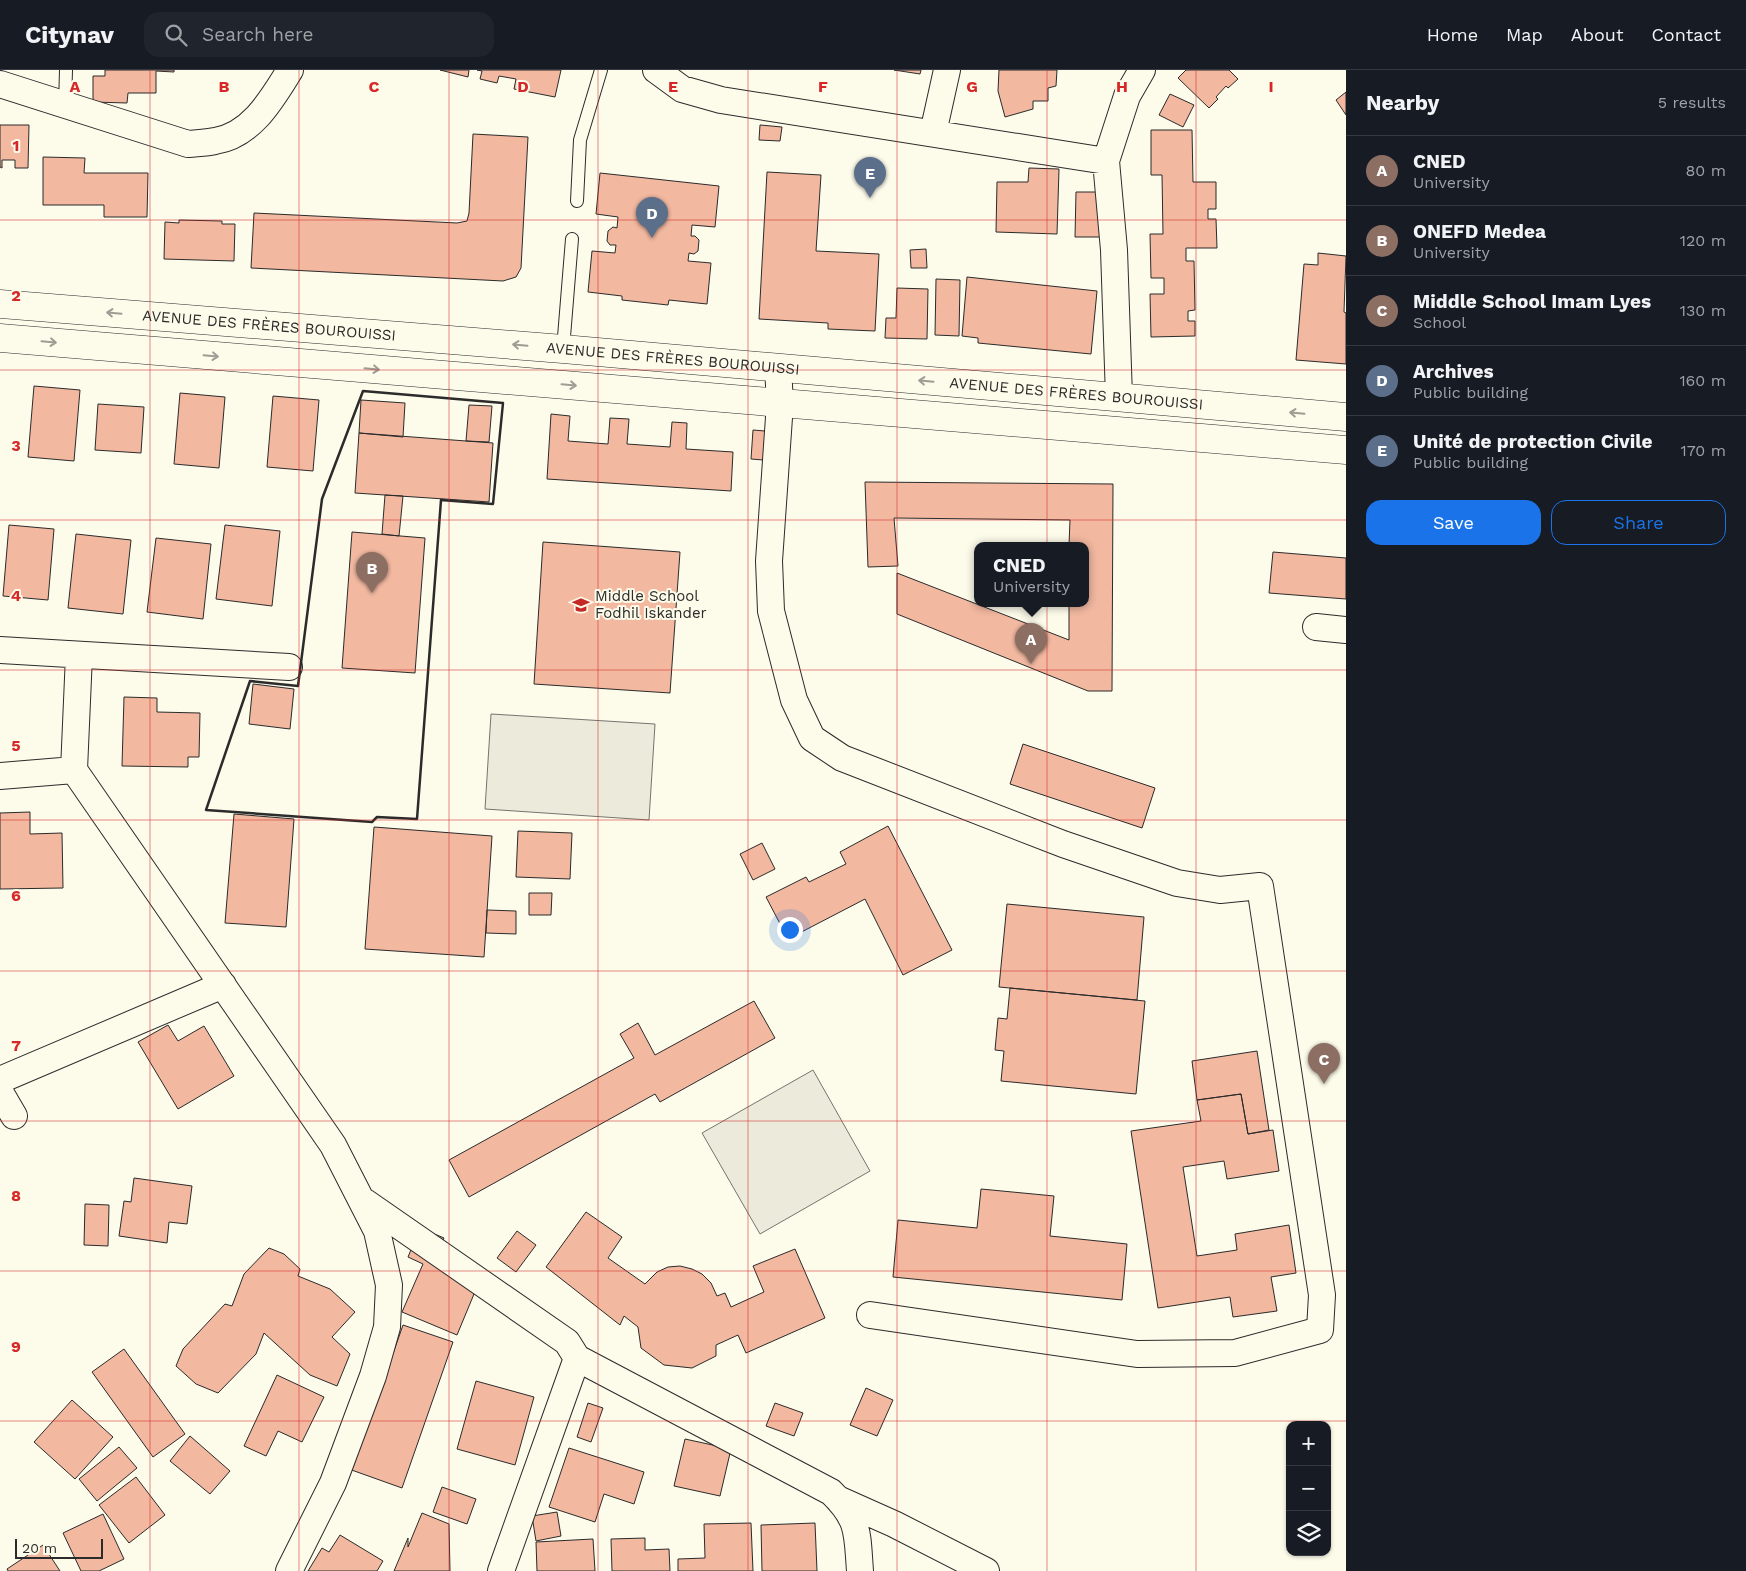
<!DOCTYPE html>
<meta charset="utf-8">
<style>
body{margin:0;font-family:"Work Sans",sans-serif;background:#20242c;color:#f1f3f6}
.controls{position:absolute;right:15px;bottom:15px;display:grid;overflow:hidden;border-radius:10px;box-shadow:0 1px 4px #0004}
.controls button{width:45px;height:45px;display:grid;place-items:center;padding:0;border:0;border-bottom:1px solid #363941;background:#171b24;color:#f1f3f6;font:25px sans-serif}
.scale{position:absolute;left:15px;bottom:12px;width:88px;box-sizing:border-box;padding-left:5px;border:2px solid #2b2b2b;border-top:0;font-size:14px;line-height:18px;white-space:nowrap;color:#2b2b2b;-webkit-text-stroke:4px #fdfbea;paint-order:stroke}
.you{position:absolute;left:789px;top:859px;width:18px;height:18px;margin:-12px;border:4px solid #fff;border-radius:50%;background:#1a73e8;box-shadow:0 0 0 8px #1a73e833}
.badge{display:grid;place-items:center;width:32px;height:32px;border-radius:50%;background:#1a73e8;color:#fff;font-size:16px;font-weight:700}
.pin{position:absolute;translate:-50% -41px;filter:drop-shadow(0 1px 2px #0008)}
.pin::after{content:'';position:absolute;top:26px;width:18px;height:15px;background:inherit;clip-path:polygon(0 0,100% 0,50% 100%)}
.popup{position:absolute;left:974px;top:472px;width:115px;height:65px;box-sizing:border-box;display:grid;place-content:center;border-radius:10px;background:#171b24;filter:drop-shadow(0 1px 4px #0005);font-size:16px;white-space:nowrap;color:#9ea1a6}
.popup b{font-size:19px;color:#f1f3f6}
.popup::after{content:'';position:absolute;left:50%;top:100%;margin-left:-10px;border:10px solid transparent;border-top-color:#171b24}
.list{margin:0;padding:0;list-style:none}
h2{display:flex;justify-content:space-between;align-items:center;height:65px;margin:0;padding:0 20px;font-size:21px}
h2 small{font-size:16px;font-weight:400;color:#9ea1a6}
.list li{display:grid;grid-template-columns:32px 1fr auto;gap:15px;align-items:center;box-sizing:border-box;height:70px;padding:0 20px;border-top:1px solid #363941}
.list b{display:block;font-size:19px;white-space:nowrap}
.list p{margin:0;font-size:16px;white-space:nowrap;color:#9ea1a6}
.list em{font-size:16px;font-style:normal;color:#9ea1a6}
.actions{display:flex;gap:10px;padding:15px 20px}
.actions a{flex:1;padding:11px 0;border:1px solid #1a73e8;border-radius:15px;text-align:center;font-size:18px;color:#1a73e8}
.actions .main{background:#1a73e8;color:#fff}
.icon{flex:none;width:28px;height:28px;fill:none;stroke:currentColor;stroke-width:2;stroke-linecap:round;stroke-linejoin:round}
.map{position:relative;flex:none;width:1346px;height:1501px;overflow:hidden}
header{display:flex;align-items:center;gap:30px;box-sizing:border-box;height:70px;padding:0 25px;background:#171b24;border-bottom:1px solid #363941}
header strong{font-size:24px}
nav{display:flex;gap:28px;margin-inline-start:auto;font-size:18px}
.search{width:350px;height:45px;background:#20242c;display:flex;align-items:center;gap:12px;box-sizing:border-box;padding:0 18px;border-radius:15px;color:#9ea1a6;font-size:19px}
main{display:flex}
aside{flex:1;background:#171b24}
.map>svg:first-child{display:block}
</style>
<header>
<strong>Citynav</strong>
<div class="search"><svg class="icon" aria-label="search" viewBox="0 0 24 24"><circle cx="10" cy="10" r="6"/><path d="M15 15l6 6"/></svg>Search here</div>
<nav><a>Home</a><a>Map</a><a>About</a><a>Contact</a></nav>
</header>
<main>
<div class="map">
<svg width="1346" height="1501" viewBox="0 0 1346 1501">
<rect width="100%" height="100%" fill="#fdfbea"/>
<path fill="#ecebdb" stroke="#74746e" d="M491,644L655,654L649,750L485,739Z
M813,1000L870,1101L760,1164L702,1063Z"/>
<path fill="#f2b8a0" stroke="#2b2b2b" d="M105,0H174V2L156,1V23H128L127,33L93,32V6H105Z
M440,0H469L468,7Z
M477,0H561L555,27L514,19L516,9L499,6L497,13L480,9L482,1Z
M894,0H921L920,4Z
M999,0H1057L1056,16L1048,18V31H1033V39L1005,47L998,21Z
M1186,0H1229L1238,9L1228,18L1226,16L1216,27L1218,29L1209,38L1178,8Z
M1346,22V45L1336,30Z
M1170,24L1194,35L1183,57L1159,45Z
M0,55H29L28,98H15V90H2V98L0,97Z
M760,55L782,57L780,71L759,70Z
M1151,60H1192L1193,112H1216V139H1208V149H1216L1217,178H1186V191H1194L1195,240L1188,241V251H1195V266L1151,267L1150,224H1164V208H1151L1150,164H1163L1162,105H1151Z
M473,64L528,67L521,198L516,207L503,211L251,198L254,143L457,153L467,151L469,143Z
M43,87L85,88L84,103H148L147,147H104V135H43Z
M1029,98L1059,99L1057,164L996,162L997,112H1028Z
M767,102L821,105L816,181L879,184L875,261L828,259V253L759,249Z
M600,103L719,116L715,157L692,155L691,166H695L699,170L698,181L694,184L689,183L688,191L711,193L707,234L669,230L668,235L622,230V226L588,222L592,181L615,183L616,175H610L607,171L608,161L613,157L617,158L618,147L596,144Z
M1076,122H1101L1100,167H1075Z
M179,150L222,151V154H235L234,191L164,189L165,152L179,153Z
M926,179L927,198H911L910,180Z
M1318,183L1346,186L1344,242L1346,243V294L1296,290L1304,194L1318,195Z
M967,207L1097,221L1091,284L978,273V268L962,266Z
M936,209L960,210L959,266L935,265Z
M897,218L928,219L927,269L885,268L886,248H896Z
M34,316L80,320L74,391L28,387Z
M180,323L225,327L219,398L174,394Z
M273,326L319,330L313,401L267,397Z
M361,330L405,333L403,367L359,363Z
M98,334L144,337L141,383L95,380Z
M469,335L492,336L489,372L466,371Z
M551,344L570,346L568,371L608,374L610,348L629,349L627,374L670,377L672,352L687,353L686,379L733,382L731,421L547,409Z
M753,360L789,363L787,392L751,389Z
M359,363L493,373L489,432L355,423Z
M865,412L1113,414L1112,621H1088L897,544V503L1069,570V533H1085V475H1069L1070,450L894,448L898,496L868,497Z
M385,425L403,426L399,466L382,464Z
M9,455L54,459L48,530L3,526Z
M225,455L280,461L272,536L216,529Z
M352,462L425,468L415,603L342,598Z
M76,464L131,470L123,544L68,538Z
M156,468L211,474L203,549L147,542Z
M543,472L680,482L670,623L534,614Z
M1273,482L1346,488V529L1269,523Z
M253,614L294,619L290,659L249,654Z
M124,627L157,628V642L200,643L199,687H188V697L122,696Z
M1023,674L1155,718L1142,758L1010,714Z
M30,742V764L62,763L63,818L0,819V743Z
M234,744L294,749L286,857L225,853Z
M888,756L952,880L903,905L865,829L788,869L766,827L806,807L809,812L846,794L840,782Z
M374,757L492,766L484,887L365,879Z
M518,761L572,763L570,809L516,807Z
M762,773L775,799L753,810L740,784Z
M529,823H552L551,845H529Z
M1007,834L1144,847L1137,930L999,917Z
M487,840L516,841V864L486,863Z
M1010,918L1145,931L1136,1024L1001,1011L1004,981L995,980L998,948L1007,949Z
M754,931L775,968L660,1032L655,1024L469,1127L449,1090L634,988L620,964L638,953L655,985Z
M168,955L178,971L204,956L234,1006L178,1039L138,972Z
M1257,981L1269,1060L1248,1064L1241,1024L1197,1030L1192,991Z
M1241,1024L1248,1064L1273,1060L1279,1101L1227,1109L1224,1091L1183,1097L1197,1186L1237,1180L1235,1164L1289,1155L1296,1203L1271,1207L1277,1241L1233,1247L1230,1227L1158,1238L1131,1061L1201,1051L1197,1030Z
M134,1108L192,1116L187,1154L169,1152L167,1173L119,1166L124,1131L131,1132Z
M981,1119L1054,1126L1050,1166L1127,1174L1122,1230L893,1207L898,1150L977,1158Z
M85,1134L109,1135L108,1176L84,1175Z
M586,1142L622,1167L608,1188L645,1214L657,1202L668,1197L680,1196L692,1199L702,1204L711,1213L717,1226L725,1223L731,1237L764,1222L753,1196L795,1179L825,1248L746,1283L738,1265L716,1275V1286L692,1298L664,1295L641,1278L638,1257L624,1246L620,1255L546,1197Z
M420,1158L444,1168L433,1192L479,1212L457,1265L402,1242L423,1194L408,1187Z
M517,1161L536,1175L516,1202L497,1188Z
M269,1178L284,1184L300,1199L298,1206L330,1219L355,1242L332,1267L350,1284L337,1316L310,1305L264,1263L256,1284L218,1323L196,1314L176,1296L183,1279L225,1234L232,1236L244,1204Z
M403,1255L453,1272L402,1418L346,1398L382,1315Z
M124,1279L185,1364L153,1387L92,1302Z
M277,1305L324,1327L302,1372L278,1361L266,1386L244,1376Z
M476,1311L534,1327L515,1395L457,1379Z
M866,1318L893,1330L877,1366L850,1355Z
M72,1330L113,1367L75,1409L34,1372Z
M588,1333L603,1338L591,1372L577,1367Z
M775,1333L803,1343L794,1366L766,1356Z
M190,1366L230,1401L210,1424L170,1391Z
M685,1369L731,1379L720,1426L674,1416Z
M119,1377L137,1398L97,1431L79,1409Z
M569,1378L644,1402L634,1434L604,1424L595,1452L549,1437Z
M136,1407L165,1445L129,1473L99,1435Z
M442,1417L476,1429L467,1454L433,1442Z
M557,1442L561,1466L536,1471L532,1446Z
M422,1443L449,1454L450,1501H394L408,1468V1477Z
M103,1444L124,1489L99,1501H81L63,1463Z
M751,1453L753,1501H678V1489L705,1488L704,1454Z
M815,1453L817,1501H762L761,1455Z
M340,1465L383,1491L377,1501H308L322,1478L329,1482Z
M645,1468V1480L669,1479L670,1501H612L611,1469Z
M593,1469L595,1501H537L536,1472Z
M43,1475L60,1501H8L7,1499Z"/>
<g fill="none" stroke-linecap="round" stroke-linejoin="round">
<g stroke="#2b2b2b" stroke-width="14">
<path id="lane" d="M65,36L66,0
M577,131L580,70L601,0
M563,279L572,169"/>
</g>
<g stroke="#2b2b2b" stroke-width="28">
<path id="street" d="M656,0L682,19L721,30L1106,91
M0,14L188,74C197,73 206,73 215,71C252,65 272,29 290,0
M933,63L947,0
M778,298L780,333L769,491L771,541L794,630L812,668L842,688L1063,774L1177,813L1220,820L1260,816L1322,1225L1320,1260L1235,1283L1137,1284L870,1245
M1119,327L1114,180L1106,91L1127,26L1142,0
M1316,557L1346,560
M0,580L289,597
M79,585L74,700L333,1075L377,1161L389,1215L387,1257L373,1306L333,1413L289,1501
M0,706L74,700
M0,1010L223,915
M0,1022L14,1046
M365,1132L567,1272L577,1288L831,1422C860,1450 857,1463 860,1501
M838,1429L894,1454L986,1501
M501,1501L577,1288"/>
</g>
<g stroke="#2b2b2b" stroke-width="29">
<g id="secondary">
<path id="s1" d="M0,234L563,279L1346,347"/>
<path d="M0,268L1346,380"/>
</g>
</g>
<use href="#lane" stroke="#fdfbea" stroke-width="12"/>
<use href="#street" stroke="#fdfbea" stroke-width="26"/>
<use href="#secondary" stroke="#fdfbea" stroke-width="28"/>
<path stroke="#2b2b2b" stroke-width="2.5" d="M363,321L503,333L493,434L441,430L417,749L377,747L372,752L206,740L250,611L298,616L322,429Z"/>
</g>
<defs><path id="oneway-shaft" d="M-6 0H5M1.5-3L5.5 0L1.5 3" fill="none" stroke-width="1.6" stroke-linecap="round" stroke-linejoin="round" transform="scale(1.25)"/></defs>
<g stroke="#9e9d94">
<use href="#oneway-shaft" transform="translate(114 243) rotate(-175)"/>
<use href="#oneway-shaft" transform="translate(49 272) rotate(5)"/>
<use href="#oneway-shaft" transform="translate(520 275) rotate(-175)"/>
<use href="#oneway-shaft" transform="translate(211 286) rotate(5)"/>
<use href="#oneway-shaft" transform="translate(372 299) rotate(5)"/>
<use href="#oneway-shaft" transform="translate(926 311) rotate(-175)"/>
<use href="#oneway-shaft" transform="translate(569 315) rotate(5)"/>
<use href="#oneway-shaft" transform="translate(1297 343) rotate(-175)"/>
</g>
<path fill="none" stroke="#d62828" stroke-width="1" stroke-opacity="0.55" d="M150,0V1501M299,0V1501M449,0V1501M598,0V1501M748,0V1501M897,0V1501M1047,0V1501M1196,0V1501M0,150H1346M0,300H1346M0,450H1346M0,600H1346M0,750H1346M0,901H1346M0,1051H1346M0,1201H1346M0,1351H1346"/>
<defs>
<g id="school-bare" transform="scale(1.35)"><path d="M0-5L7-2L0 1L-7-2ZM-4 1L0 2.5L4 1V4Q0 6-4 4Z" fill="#c62828" stroke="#fdfbea" stroke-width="2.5" paint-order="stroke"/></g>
</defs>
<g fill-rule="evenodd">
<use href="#school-bare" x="581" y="535"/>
</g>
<g text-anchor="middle" stroke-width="4" stroke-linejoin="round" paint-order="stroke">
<g font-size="15" fill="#2b2b2b" stroke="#fdfbea">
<text dy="5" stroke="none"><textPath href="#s1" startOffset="270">AVENUE DES FRÈRES BOUROUISSI</textPath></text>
<text dy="5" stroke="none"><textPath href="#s1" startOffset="675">AVENUE DES FRÈRES BOUROUISSI</textPath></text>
<text dy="5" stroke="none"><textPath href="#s1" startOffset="1080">AVENUE DES FRÈRES BOUROUISSI</textPath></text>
</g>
<g font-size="15" fill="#2b2b2b" stroke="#fdfbea" text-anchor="start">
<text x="595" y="531">Middle School<tspan x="595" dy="17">Fodhil Iskander</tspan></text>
</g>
</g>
<g font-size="16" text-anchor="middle" font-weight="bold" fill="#d62828" stroke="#fdfbea" stroke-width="4" stroke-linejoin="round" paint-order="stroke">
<text x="75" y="22">A</text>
<text x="224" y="22">B</text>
<text x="374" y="22">C</text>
<text x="523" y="22">D</text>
<text x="673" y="22">E</text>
<text x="823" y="22">F</text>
<text x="972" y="22">G</text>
<text x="1122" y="22">H</text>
<text x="1271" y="22">I</text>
<text x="16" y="81">1</text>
<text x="16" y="231">2</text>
<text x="16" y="381">3</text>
<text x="16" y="531">4</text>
<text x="16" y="681">5</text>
<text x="16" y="831">6</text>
<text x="16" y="981">7</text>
<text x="16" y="1131">8</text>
<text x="16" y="1282">9</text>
</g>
</svg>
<div class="controls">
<button>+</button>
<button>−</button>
<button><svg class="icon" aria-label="layers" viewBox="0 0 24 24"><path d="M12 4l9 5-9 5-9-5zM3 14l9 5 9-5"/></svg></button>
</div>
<div class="scale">20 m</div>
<div class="you"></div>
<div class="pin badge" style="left:1031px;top:594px;background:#8d6e63">A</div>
<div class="popup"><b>CNED</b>University</div>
<div class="pin badge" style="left:372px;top:523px;background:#8d6e63">B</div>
<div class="pin badge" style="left:1324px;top:1014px;background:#8d6e63">C</div>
<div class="pin badge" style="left:652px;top:168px;background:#5c6f8a">D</div>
<div class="pin badge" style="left:870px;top:128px;background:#5c6f8a">E</div>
</div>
<aside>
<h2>Nearby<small>5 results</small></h2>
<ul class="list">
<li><span class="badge" style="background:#8d6e63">A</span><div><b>CNED</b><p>University</p></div><em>80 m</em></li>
<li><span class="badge" style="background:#8d6e63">B</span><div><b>ONEFD Medea</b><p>University</p></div><em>120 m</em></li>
<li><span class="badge" style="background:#8d6e63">C</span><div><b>Middle School Imam Lyes</b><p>School</p></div><em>130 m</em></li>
<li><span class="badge" style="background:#5c6f8a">D</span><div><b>Archives</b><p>Public building</p></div><em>160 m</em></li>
<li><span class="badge" style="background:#5c6f8a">E</span><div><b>Unité de protection Civile</b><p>Public building</p></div><em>170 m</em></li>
</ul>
<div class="actions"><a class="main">Save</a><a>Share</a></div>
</aside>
</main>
